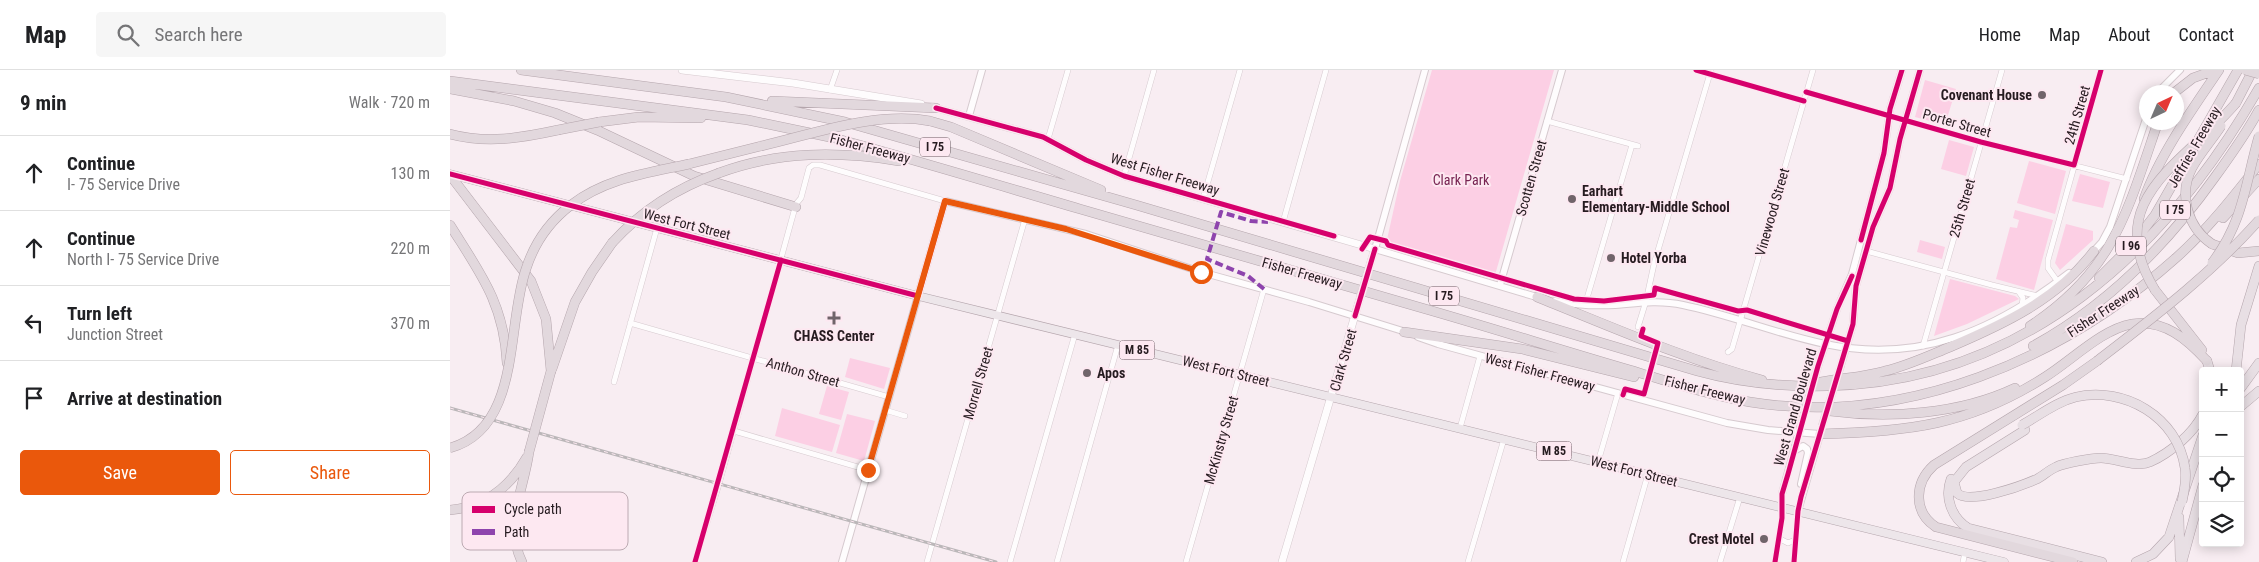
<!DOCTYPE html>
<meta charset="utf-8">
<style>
body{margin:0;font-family:"Roboto Condensed",sans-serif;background:#f6f6f6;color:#202124}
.controls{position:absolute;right:15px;bottom:15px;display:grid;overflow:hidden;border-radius:5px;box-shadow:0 2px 12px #0003}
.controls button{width:45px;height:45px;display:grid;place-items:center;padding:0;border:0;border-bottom:1px solid #e0e0e0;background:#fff;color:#202124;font:25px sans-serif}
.compass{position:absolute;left:1689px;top:15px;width:45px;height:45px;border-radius:50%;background:#fff;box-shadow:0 2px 12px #0003;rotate:44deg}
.stop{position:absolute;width:15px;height:15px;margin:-11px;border:4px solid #ea580c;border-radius:50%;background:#fff}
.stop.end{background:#ea580c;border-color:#fff;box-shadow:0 1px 5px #0008}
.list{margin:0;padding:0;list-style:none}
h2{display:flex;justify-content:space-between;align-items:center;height:65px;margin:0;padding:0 20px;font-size:21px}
h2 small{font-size:16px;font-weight:400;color:#757577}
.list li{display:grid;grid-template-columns:32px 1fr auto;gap:15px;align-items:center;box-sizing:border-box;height:75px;padding:0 20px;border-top:1px solid #e0e0e0}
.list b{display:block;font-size:19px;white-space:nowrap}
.list p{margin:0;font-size:16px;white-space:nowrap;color:#757577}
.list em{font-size:16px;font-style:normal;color:#757577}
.actions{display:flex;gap:10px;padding:15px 20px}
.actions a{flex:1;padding:11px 0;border:1px solid #ea580c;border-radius:5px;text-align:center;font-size:18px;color:#ea580c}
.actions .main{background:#ea580c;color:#fff}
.icon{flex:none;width:28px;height:28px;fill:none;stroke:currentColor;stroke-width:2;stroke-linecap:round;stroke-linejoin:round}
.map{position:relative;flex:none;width:1809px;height:492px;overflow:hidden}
header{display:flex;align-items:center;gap:30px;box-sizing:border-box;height:70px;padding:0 25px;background:#fff;border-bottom:1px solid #e0e0e0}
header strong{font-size:24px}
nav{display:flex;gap:28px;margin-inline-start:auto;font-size:18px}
.search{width:350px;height:45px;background:#f6f6f6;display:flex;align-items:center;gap:12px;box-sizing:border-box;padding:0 18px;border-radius:5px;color:#757577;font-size:19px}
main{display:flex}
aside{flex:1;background:#fff}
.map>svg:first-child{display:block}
</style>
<header>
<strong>Map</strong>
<div class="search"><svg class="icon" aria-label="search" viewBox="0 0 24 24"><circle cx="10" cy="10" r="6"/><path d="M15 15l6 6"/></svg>Search here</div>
<nav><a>Home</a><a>Map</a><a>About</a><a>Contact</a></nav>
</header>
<main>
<aside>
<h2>9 min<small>Walk · 720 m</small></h2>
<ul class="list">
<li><svg class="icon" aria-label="ahead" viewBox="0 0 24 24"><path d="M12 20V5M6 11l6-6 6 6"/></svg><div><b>Continue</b><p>I- 75 Service Drive</p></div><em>130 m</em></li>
<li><svg class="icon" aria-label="ahead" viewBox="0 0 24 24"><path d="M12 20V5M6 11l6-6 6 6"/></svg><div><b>Continue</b><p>North I- 75 Service Drive</p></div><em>220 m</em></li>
<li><svg class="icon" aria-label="left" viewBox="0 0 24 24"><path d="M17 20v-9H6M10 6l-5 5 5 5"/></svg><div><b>Turn left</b><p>Junction Street</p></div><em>370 m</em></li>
<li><svg class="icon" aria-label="arrive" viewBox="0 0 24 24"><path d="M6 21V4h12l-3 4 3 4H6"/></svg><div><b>Arrive at destination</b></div></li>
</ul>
<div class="actions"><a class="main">Save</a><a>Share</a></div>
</aside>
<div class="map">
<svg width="1809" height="492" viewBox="0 0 1809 492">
<rect width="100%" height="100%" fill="#f8edf2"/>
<path fill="#fccfe4" d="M982,0H1104L1045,205L936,174L950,111Z
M1475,10L1506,19L1495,55L1465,47Z
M1499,70L1524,77L1516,106L1491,99Z
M1579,91L1616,101L1605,144L1567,133Z
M1630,104L1660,112L1653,138L1622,131Z
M1565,140L1603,150L1584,220L1546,209L1560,157L1567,158L1569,150L1563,148Z
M1616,154L1643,161V170L1610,200L1605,193Z
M1470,170L1495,177L1492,189L1467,182Z
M1500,209L1565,226L1569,229L1517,254L1484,266Z
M400,288L440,298L434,319L395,307Z
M377,316L399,322L391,350L369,344Z
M332,338L390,355L382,382L325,366Z
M397,344L425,351L414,391L386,383Z"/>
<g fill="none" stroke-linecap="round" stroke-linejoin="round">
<g stroke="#d6cacf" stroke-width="6">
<path id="minor" d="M1246,0L1354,31
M380,20L387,0
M1356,22L1531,72L1677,109
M1097,51L1188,76
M598,69L618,0
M674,106L704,0
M753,129L790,0
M833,152L876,0
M1416,181L1542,215L1588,226
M1608,212L1598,198V190L1651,0
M1569,222L1573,228L1572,235
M1135,235L1182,75
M180,253L439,327
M1188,257L1196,231L1204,194L1261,0
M1473,276L1552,0
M1278,282L1282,279L1363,0
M164,312L207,158
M435,340L455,346
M1010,358L1030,286
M284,361L418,400
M1148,392L1168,323
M1328,468L1338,473L1345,470
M245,492L269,414L346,134L351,128L359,98L363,95H370L495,131
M477,492L575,149
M560,492L625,264
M607,492L668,275
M736,492L814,219
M1018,492L1054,369
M1173,492L1198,404
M1270,492L1290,427
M1325,492L1332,448V437
M1344,492L1348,441
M1513,492L1515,482"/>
</g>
<g stroke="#d6cacf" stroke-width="8">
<path id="tertiary" d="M975,0L925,179L1090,228
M1708,22L1730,0
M519,46L532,0
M1642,183L1652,172L1660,157L1696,49
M1050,215L1112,0
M1105,231C1125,235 1145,236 1165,235C1188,233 1210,230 1233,235C1281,245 1327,264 1375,274C1470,294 1545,260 1619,203
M968,267L988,274L1277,353L1318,360L1370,364
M1391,295L1403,254L1406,216L1423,157L1440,118L1450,69L1470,0
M1368,296L1387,239L1402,204L1434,83L1440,39L1452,0
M1344,381L1353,376L1357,379L1358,383L1351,414
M1332,437V424L1355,339
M1348,441L1371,361
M392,492L495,131L636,164L751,202L859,232L956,262"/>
</g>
<g stroke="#d6cacf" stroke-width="8">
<path id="secondary" d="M232,0L343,13L471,34
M482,37L593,67L636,90L674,106L925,179L922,188
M832,492L908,235"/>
</g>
<g stroke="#b4a5ac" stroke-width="9">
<path id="primary" d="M0,104L468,226L1554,492"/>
</g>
<g stroke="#b4a5ac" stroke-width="10">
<path id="trunk" d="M1757,291L1760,301
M1786,301L1791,255L1809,196
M1790,319L1809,293
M1790,337L1809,321
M1575,360L1516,397L1504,412L1507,423C1519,435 1571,416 1587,409C1593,406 1599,400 1606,397C1614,393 1642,388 1651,388C1665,388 1687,398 1700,392C1720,383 1743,364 1753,344
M1501,409C1494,428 1502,448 1518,458L1652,492
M1729,447L1730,489
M1686,492L1703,484L1719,467L1753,365
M1732,492L1753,415"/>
</g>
<g stroke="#b4a5ac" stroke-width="10">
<path id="motorway" d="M71,0L276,27L395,52L686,135L1247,301C1290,313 1333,317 1377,316C1574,312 1716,181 1809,18
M0,11L298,50L384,68C466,90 548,115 630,139C744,172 858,205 972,238C1042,258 1111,280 1180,300C1220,312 1259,325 1300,332C1455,357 1613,289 1727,187C1758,159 1783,127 1809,94
M0,19L64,31L105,43L147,60L244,106L346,137
M1725,22L1743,8L1765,0
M322,31L486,38
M1786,33L1803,0
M480,51L501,57L651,120
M149,52L189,47L251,48
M0,64C37,74 71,68 108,60
M239,94L311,76
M269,103C328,81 388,81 449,91
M0,105L81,211L96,249L101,301
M1694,129C1709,86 1743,38 1769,0
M1773,148L1809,109
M0,155C30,203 54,233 57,293
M1762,174L1788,183L1809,181
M1649,208L1681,176L1705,145L1788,0
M1705,220L1752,280
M1087,227C1162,257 1234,289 1312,310
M1580,256C1664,201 1677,142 1708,52
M954,262L1072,279L1184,307
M1583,276C1658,235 1716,176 1765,107C1781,85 1796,64 1809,40
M102,299L125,232L142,202L162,173
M1371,312C1392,308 1414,307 1435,301C1457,296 1478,286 1500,277C1554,254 1608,229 1644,181
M1380,341C1440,349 1510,344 1565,318
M1370,364C1457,362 1520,355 1595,307C1621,291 1652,259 1682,254C1714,249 1737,269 1757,291
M0,440C35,437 60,417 77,387
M72,492C54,455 74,419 79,382
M1623,492L1486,457C1463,442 1464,413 1484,395L1613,315L1647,291"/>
</g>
<use href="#minor" stroke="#fefcfd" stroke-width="5"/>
<use href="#tertiary" stroke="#fefcfd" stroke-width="6"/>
<use href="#secondary" stroke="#fefcfd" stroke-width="7"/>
<use href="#primary" stroke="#ede6ea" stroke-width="8"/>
<use href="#trunk" stroke="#e8dfe4" stroke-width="9"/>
<use href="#motorway" stroke="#e2d8dd" stroke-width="9"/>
<g stroke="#bbb7b9" stroke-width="3">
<path id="rail" d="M0,338L546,492"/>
</g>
<use href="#rail" stroke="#fde8f1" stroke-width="1" stroke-dasharray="4" stroke-linecap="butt"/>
<g stroke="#d6cacf" stroke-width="8" stroke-linecap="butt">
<path id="tertiary-bridge" d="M1355,339L1368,296
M1372,356L1391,295"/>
</g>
<g stroke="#d6cacf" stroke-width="8" stroke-linecap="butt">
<path id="secondary-bridge" d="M908,235L922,188"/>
</g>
<g stroke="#b4a5ac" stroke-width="10" stroke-linecap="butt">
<path id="trunk-bridge" d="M1572,355C1590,345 1606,332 1626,327C1674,316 1728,347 1735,398C1737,410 1734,421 1732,432"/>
</g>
<g stroke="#b4a5ac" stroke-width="10" stroke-linecap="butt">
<path id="motorway-bridge" d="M1795,0L1809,4
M108,60L149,52
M311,76C364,64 425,41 480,51
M162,173C191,141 229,117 269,103
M1762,174C1738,158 1728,125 1742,98C1750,83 1762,70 1771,56
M1762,193C1794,151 1795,114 1809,66
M1705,220C1649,129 1736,92 1786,33
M1647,291C1704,247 1761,204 1809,150
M0,378C72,358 56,255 76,199C84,174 100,151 121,135C156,108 198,103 239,94
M79,382L101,301"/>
</g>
<use href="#tertiary-bridge" stroke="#fefcfd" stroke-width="6"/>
<use href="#secondary-bridge" stroke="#fefcfd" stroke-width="7"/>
<use href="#trunk-bridge" stroke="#e8dfe4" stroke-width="9"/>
<use href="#motorway-bridge" stroke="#e2d8dd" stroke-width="9"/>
<path stroke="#8e44ad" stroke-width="4" stroke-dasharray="8 4" stroke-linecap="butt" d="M814,219L798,206L757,189L771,142L801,151L818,152"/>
<g stroke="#fde8f1" stroke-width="8">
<path id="cycleway" d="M1246,0L1354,31
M1356,22L1531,72L1624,95L1651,0
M486,38L593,67L636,90L674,106L884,166
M0,104L468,226L495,131
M1411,170L1434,83L1440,39L1452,0
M912,179L920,167L936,171L938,175L1124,229L1154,231L1204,225L1205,218L1288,241L1297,240L1398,271
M905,246L925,179
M1173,325L1175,319L1194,324L1208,273L1191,266L1193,259
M245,492L331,190
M1325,492L1332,448V424L1338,404L1368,296L1387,239L1402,206
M1344,492L1348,441L1351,427L1403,254L1406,216L1423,157L1440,118L1450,69L1470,0"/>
</g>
<use href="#cycleway" stroke="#d6006c" stroke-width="5"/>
</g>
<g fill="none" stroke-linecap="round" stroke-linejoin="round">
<path stroke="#ea580c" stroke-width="6" d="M418,400L495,131L616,159L751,202"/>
</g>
<g fill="#70646a" stroke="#fde8f1" stroke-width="2">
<circle cx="1592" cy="25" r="5"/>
<circle cx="1122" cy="129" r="5"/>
<circle cx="1161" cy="188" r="5"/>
<path d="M381.5 240.5h5v5h5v5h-5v5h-5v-5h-5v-5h5z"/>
<circle cx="637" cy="303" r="5"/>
<circle cx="1314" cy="469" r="5"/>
</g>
<g text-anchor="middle" stroke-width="4" stroke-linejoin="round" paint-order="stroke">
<g fill="#fde8f1" stroke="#66585f" stroke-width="1">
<rect x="470" y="67.5" width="30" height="19" rx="4"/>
<rect x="1710" y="130.5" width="30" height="19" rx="4"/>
<rect x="1666" y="166.5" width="30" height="19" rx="4"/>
<rect x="979" y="216.5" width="30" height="19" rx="4"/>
<rect x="669.5" y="270.5" width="35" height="19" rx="4"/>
<rect x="1086.5" y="371.5" width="35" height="19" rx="4"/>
</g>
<g font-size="12" font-weight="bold" fill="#261b20">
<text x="485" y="81">I 75</text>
<text x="1725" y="144">I 75</text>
<text x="1681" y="180">I 96</text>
<text x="994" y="230">I 75</text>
<text x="687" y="284">M 85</text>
<text x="1104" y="385">M 85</text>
</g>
<g font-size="14" font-weight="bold" fill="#261b20" stroke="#fde8f1" text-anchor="start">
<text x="1582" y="30" text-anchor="end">Covenant House</text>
<text x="1132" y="126">Earhart<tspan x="1132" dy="16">Elementary-Middle School</tspan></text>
<text x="1171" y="193">Hotel Yorba</text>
<text x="384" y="271" text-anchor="middle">CHASS Center</text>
<text x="647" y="308">Apos</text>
<text x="1304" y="474" text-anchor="end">Crest Motel</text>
</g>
<g font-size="14" fill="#261b20" stroke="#fde8f1">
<text transform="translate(1627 45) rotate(-74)" y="5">24th Street</text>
<text transform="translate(1507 53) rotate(16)" y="5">Porter Street</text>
<text transform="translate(1744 77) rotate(-60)" y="5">Jeffries Freeway</text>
<text transform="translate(420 78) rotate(15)" y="5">Fisher Freeway</text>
<text transform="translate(715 104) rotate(17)" y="5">West Fisher Freeway</text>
<text transform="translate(1081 108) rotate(-74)" y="5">Scotten Street</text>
<text transform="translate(1512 138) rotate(-74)" y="5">25th Street</text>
<text transform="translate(1322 142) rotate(-74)" y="5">Vinewood Street</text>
<text transform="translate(237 154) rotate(14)" y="5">West Fort Street</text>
<text transform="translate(852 203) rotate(16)" y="5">Fisher Freeway</text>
<text transform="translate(1653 241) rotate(-33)" y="5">Fisher Freeway</text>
<text transform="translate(893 290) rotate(-74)" y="5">Clark Street</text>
<text transform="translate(776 301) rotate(14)" y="5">West Fort Street</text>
<text transform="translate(353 302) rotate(16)" y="5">Anthon Street</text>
<text transform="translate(1090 302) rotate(15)" y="5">West Fisher Freeway</text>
<text transform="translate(528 313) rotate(-74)" y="5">Morrell Street</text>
<text transform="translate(1255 320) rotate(14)" y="5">Fisher Freeway</text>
<text transform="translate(1345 337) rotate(-74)" y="5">West Grand Boulevard</text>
<text transform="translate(771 370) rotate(-74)" y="5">McKinstry Street</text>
<text transform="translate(1184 401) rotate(14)" y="5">West Fort Street</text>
</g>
<g font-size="14" fill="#772351" stroke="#fde8f1">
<text x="1011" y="115">Clark Park</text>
</g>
</g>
<rect x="12" y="422" width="166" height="58" rx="8" fill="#fde8f1" stroke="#bcaab2" stroke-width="1"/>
<rect x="22" y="436" width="23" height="7" fill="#d6006c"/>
<rect x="22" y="459" width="23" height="6" fill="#8e44ad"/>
<g font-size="14" fill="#261b20">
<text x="54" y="444">Cycle path</text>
<text x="54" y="467">Path</text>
</g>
</svg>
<div class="controls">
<button>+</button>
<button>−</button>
<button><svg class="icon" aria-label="locate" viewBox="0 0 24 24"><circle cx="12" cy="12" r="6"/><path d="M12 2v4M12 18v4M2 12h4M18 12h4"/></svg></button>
<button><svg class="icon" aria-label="layers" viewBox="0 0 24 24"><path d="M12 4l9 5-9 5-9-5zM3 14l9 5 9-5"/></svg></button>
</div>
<svg class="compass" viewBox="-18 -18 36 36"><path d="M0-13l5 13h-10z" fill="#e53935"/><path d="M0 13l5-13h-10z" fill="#757577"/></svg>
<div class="stop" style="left:751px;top:202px"></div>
<div class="stop end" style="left:418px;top:400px"></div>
</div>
</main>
